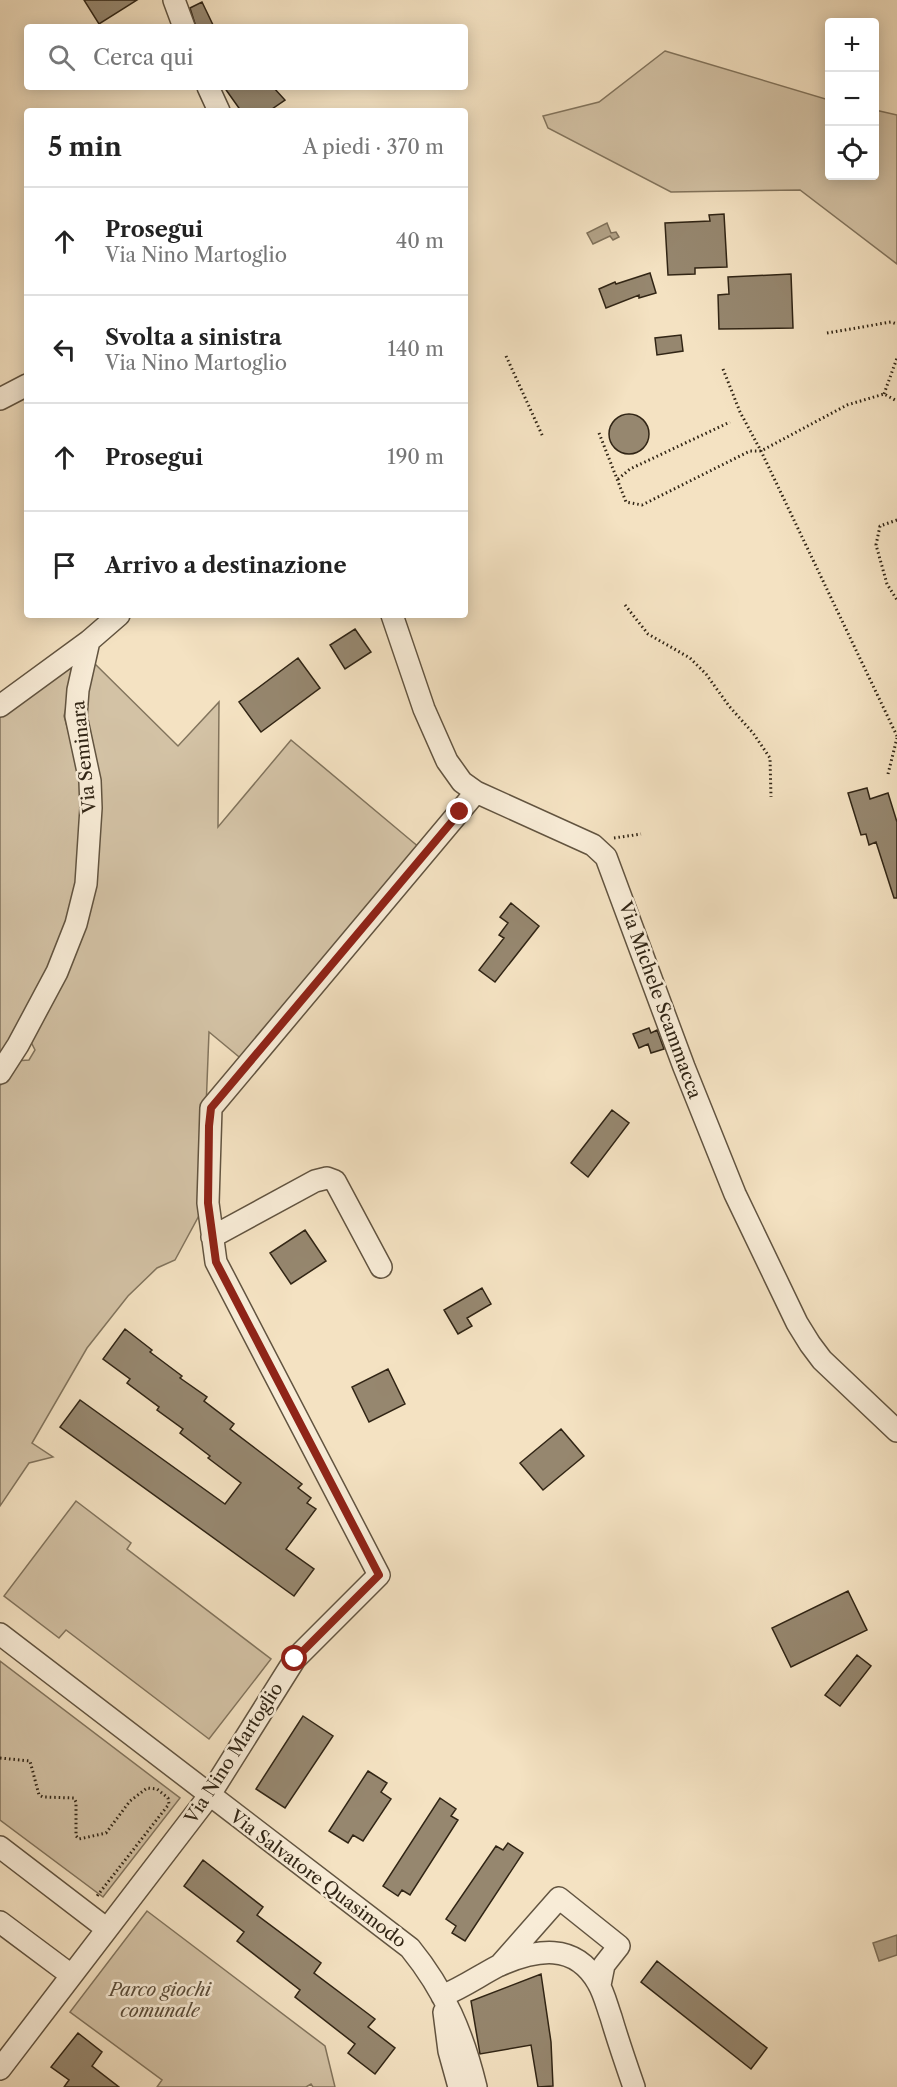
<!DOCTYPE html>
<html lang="it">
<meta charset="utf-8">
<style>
body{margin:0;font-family:"Libre Caslon Text",serif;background:#f6f6f6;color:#222}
.controls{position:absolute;right:18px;top:18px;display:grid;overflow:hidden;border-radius:6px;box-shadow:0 3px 15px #0003}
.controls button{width:54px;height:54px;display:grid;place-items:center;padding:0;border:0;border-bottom:2px solid #e0e0e0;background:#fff;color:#222;font:30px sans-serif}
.stop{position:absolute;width:18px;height:18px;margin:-14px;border:4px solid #8f2418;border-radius:50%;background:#fff}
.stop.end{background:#8f2418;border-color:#fff;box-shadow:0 2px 6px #0008}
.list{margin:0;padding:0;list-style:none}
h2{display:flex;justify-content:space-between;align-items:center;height:78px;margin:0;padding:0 24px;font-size:26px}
h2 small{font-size:20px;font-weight:400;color:#767676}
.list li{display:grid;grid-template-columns:39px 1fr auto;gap:18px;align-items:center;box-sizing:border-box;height:108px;padding:0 24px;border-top:2px solid #e0e0e0}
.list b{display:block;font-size:22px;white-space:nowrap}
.list p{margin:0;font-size:20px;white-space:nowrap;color:#767676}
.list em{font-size:20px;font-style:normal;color:#767676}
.icon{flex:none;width:33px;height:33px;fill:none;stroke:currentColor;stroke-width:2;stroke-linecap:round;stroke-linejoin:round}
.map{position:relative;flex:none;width:897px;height:2087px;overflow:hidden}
.search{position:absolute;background:#fff;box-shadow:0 3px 15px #0003;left:24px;top:24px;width:444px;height:66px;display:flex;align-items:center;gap:15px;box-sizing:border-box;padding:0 21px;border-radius:6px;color:#767676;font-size:22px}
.panel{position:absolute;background:#fff;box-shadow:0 3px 15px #0003;left:24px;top:108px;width:444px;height:510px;border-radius:6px}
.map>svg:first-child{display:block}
</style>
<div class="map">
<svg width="897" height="2087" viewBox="0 0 897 2087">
<rect width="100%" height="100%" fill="#f4e2c2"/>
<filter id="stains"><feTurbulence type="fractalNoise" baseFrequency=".00333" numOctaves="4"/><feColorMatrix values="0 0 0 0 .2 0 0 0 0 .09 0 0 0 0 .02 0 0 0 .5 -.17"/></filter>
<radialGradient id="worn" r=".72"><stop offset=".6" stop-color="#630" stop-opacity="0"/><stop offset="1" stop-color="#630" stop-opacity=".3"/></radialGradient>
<path fill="#d3c2a5" stroke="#82745d" stroke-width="1.5" d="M665,51L829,100L830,176H874L875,110L897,115V264L800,190L671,192L548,128L543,116L599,102Z
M78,660L64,716L84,786V820L75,893L54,957L0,1056V714Z
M92,661L178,746L219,702L218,827L291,740L420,848L244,1061L209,1032L202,1210L175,1260L157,1268L128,1296L87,1348L32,1443L53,1457L29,1463L0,1506V1086L15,1061L29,1060L35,1050L29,1038L73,961L84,921L83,716Z
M76,1501L131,1543L127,1549L271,1659L209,1739L66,1630L59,1638L4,1596Z
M0,1661L180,1798L103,1897L0,1820Z
M147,1911L325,2046L335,2087H313L311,2084L306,2087H157L162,2080L70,2012Z"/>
<path fill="#b2a287" stroke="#7e7059" stroke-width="1.5" d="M607,223L611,233L616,232L619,237L613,240L610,236L593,244L587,233Z
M897,1935V1955L879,1961L873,1943Z"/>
<path fill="#96876f" stroke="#312515" stroke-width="1.5" d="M84,0H137L99,24Z
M202,2L214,27H196L190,8Z
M224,87H273L285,100L269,111H241Z
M724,214L727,267L695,268V274L668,275L665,223L710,221L709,215Z
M650,273L656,293L639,298V295L606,308L599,289L615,282L616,284Z
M791,274L793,328L719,329L718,295L729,294L728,277Z
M681,335L683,351L657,355L655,338Z
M609 434a20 20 0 1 1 40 0a20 20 0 1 1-40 0Z
M355,629L371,652L345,669L330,645Z
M298,658L320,688L261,732L239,702Z
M867,788L870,799L888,793L897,822V898H894L876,842L869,845L866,834L861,835L848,793Z
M511,903L539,926L495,982L479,970L504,938L499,935L508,923L500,917Z
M649,1028L651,1033L657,1030L664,1049L651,1053L648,1044L639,1048L633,1034Z
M612,1110L629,1123L588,1177L571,1163Z
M305,1230L326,1261L291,1284L270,1253Z
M482,1288L491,1304L467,1318L472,1326L458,1334L444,1310Z
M125,1329L152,1350L150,1352L182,1376L180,1378L207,1397L204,1401L234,1424L230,1429L302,1484L298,1488L311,1498L307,1503L316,1509L286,1549L314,1569L294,1596L60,1427L80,1400L225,1504L241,1483L208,1458L210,1456L180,1433L183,1429L157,1410L159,1407L127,1383L130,1379L103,1359Z
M388,1369L405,1404L369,1422L352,1387Z
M561,1429L584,1456L543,1490L520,1463Z
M848,1591L867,1630L791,1667L772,1628Z
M857,1655L871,1666L840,1706L825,1695Z
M303,1716L333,1736L285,1808L256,1789Z
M368,1771L387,1783L381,1792L391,1799L363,1841L353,1835L348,1843L329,1831Z
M440,1798L456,1809L451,1816L458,1820L410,1895L402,1890L398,1896L383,1886Z
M508,1843L523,1853L465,1941L452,1933L456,1926L446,1919L496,1846L503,1850Z
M203,1860L263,1907L257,1915L321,1963L314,1973L375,2019L368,2027L395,2048L375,2074L348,2053L355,2044L295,1997L300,1990L237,1941L244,1932L184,1886Z
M657,1961L767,2048L751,2069L641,1982Z
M541,1974L551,2042L553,2086L538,2087L531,2045L480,2054L471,2001Z
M78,2033L102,2052L92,2066L119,2087H64L69,2080L51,2067Z"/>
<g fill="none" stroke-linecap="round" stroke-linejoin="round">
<g stroke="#625440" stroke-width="24">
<path id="minor" d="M174,0L184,27
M208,87L219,111
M0,399L27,385
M392,615L424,709L447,761L462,782L476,792L593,845L606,857L684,1067L735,1194L797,1323L810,1344L822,1360L897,1431
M0,706L89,641
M0,1073L18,1045L57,972L76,924L86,884L91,808L90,781L76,716L78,690L89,641L119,615
M212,1237L315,1181L327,1178L335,1181L381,1267
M0,1634L410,1948C445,1991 463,2034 476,2087
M0,1847L107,1929
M0,1922L71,1975
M500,1965L559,1898L619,1946L604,1965L600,1985
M442,1996C462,1988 479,1976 498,1966C536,1949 575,1942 598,1983C604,1993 607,2006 611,2017C618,2041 626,2064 634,2087
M444,2012L449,2051L459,2087
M0,2069L209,1796L295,1659L379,1575L216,1262L208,1203L211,1108L476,792"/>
</g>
<path stroke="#312515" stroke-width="3" stroke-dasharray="1.5 3" stroke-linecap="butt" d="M827,333L891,322L897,324
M506,356L543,437
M723,369L740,412L761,451L897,736
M884,394L897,358
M599,433L626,502L642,505L750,451H761L847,405L884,394L897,401
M618,479L630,469L730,422
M897,520L880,526L876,545L887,584L897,600
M625,605L648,634L690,658L706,674L729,706L753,733L770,758L771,797
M888,774L897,738
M614,838L641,834
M0,1758L30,1761L39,1795L43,1797L74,1798L76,1802V1836L79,1839L106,1833L130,1801L147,1788L157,1789L168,1798L169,1804L97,1896"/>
<use href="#minor" stroke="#f8ecd7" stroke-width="21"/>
</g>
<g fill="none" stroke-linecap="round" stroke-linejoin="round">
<path stroke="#8f2418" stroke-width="8" d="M295,1659L379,1575L216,1262L208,1203L209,1126L211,1108L460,812"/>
</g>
<g text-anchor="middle" stroke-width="5" stroke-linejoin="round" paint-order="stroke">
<g font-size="18" fill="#312515" stroke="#f8ecd7">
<text transform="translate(84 757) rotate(-96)" y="6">Via Seminara</text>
<text transform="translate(660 1000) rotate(70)" y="6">Via Michele Scammacca</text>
<text transform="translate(234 1753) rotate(-57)" y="6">Via Nino Martoglio</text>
<text transform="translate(318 1879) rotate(37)" y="6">Via Salvatore Quasimodo</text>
</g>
<g font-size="18" font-style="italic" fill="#5a4c39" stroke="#f8ecd7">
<text x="160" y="1996">Parco giochi<tspan x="160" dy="21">comunale</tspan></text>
</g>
</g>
<rect width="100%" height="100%" filter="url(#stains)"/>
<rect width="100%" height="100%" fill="url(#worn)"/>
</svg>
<div class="controls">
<button>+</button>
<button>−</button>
<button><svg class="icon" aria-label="locate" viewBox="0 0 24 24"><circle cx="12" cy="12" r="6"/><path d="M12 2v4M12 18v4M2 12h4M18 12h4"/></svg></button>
</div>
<div class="stop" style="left:295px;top:1659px"></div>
<div class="stop end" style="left:460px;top:812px"></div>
<div class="search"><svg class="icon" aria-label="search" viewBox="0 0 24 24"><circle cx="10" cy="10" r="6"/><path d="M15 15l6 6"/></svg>Cerca qui</div>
<section class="panel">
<h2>5 min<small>A piedi · 370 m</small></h2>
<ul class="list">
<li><svg class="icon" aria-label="ahead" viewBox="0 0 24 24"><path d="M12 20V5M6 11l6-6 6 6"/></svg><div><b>Prosegui</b><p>Via Nino Martoglio</p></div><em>40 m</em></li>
<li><svg class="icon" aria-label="left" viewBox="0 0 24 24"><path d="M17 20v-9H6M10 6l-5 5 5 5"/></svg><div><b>Svolta a sinistra</b><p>Via Nino Martoglio</p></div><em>140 m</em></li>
<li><svg class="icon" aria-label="ahead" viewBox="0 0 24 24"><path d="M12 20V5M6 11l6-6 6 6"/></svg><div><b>Prosegui</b></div><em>190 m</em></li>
<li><svg class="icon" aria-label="arrive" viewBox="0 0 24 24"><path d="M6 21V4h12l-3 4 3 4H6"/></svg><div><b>Arrivo a destinazione</b></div></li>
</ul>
</section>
</div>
